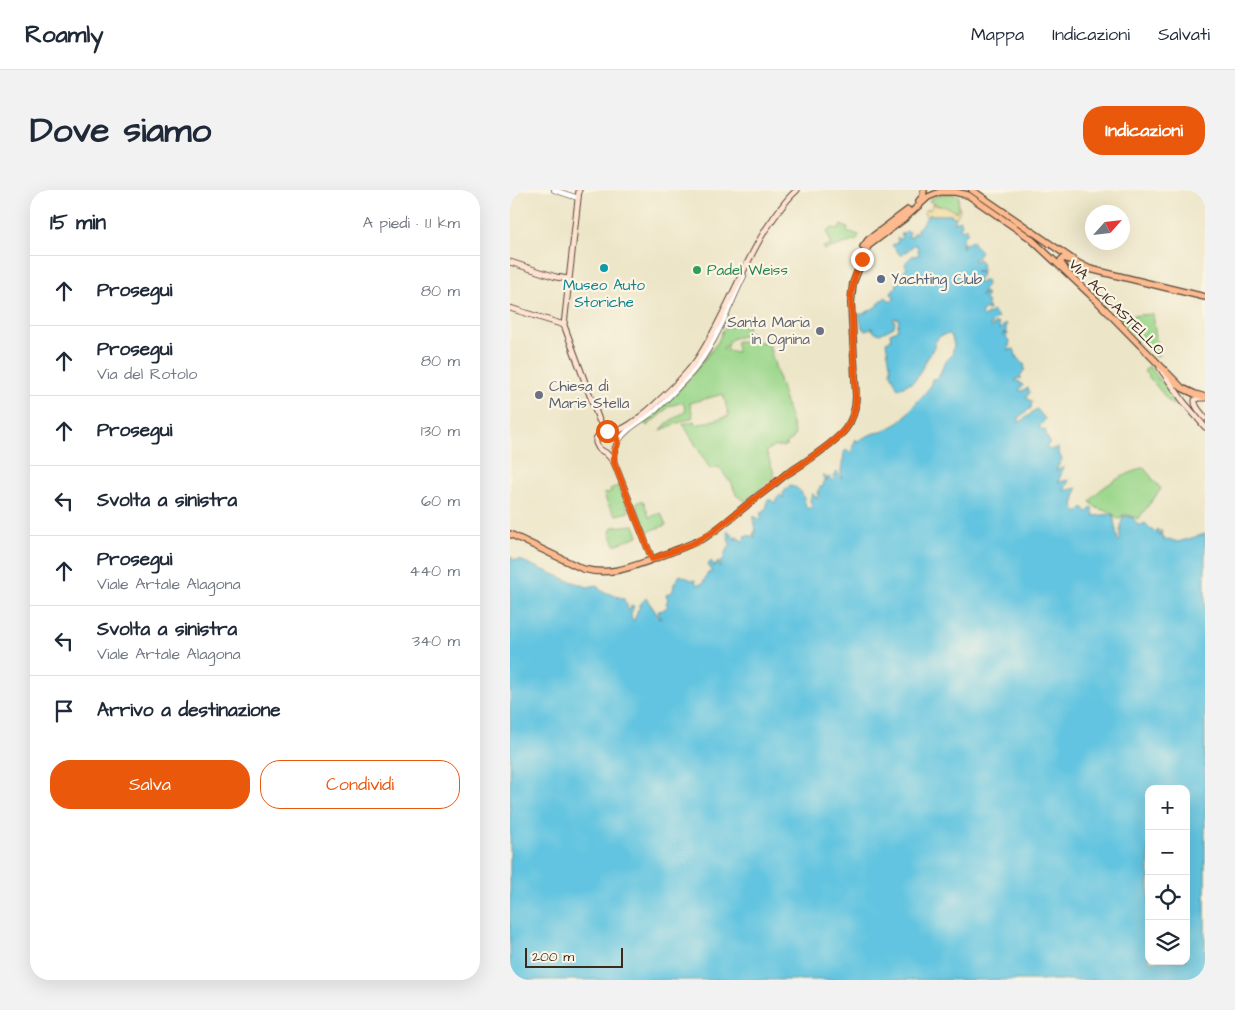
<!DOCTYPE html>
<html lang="it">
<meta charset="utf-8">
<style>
body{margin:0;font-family:"Architects Daughter",sans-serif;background:#f2f2f3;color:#1f2937}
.controls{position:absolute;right:15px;bottom:15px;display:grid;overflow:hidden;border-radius:10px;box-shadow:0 5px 20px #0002}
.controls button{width:45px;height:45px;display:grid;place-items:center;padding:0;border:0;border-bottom:1px solid #e0e1e3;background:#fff;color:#1f2937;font:25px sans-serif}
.compass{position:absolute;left:575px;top:15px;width:45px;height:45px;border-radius:50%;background:#fff;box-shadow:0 5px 20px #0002;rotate:63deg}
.scale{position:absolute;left:15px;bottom:12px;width:98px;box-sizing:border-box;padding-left:5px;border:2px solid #3b2a1e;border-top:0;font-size:14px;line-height:18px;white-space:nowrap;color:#3b2a1e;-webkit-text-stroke:4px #fcf5e5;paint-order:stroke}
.stop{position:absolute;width:15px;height:15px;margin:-11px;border:4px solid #ea580c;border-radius:50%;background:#fff}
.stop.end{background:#ea580c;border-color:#fff;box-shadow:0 1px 5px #0008}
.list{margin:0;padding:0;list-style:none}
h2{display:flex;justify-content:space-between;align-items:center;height:65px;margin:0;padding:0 20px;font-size:21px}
h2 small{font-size:16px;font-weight:400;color:#747a83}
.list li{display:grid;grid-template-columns:32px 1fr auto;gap:15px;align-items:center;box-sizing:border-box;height:70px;padding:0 20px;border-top:1px solid #e0e1e3}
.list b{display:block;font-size:19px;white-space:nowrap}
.list p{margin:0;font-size:16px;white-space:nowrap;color:#747a83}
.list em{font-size:16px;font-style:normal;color:#747a83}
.actions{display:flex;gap:10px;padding:15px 20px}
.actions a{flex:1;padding:11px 0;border:1px solid #ea580c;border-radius:20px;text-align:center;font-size:18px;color:#ea580c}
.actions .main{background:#ea580c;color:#fff}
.icon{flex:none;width:28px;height:28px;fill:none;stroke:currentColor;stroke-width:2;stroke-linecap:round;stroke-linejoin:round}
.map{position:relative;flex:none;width:695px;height:790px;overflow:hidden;border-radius:20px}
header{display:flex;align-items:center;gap:30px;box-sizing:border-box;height:70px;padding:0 25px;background:#fff;border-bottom:1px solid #e0e1e3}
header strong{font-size:24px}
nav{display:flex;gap:28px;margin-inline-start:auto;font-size:18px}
.intro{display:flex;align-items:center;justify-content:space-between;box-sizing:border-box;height:120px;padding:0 30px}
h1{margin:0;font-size:35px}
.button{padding:12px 22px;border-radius:20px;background:#ea580c;color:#fff;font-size:18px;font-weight:700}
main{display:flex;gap:30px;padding:0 30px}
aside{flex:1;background:#fff;border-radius:20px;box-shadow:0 5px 20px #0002}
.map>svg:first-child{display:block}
</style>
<header>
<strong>Roamly</strong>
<nav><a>Mappa</a><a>Indicazioni</a><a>Salvati</a></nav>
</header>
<div class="intro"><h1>Dove siamo</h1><a class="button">Indicazioni</a></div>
<main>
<aside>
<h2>15 min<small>A piedi · 1.1 km</small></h2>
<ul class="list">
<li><svg class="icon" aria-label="ahead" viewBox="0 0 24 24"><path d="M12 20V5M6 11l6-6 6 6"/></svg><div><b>Prosegui</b></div><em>80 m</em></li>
<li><svg class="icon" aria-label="ahead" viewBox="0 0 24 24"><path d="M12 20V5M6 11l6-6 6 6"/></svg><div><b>Prosegui</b><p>Via del Rotolo</p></div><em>80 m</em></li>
<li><svg class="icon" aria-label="ahead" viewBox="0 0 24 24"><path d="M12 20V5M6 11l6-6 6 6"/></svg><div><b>Prosegui</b></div><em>130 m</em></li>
<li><svg class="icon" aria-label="left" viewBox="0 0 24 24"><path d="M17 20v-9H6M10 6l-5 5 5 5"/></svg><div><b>Svolta a sinistra</b></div><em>60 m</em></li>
<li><svg class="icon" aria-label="ahead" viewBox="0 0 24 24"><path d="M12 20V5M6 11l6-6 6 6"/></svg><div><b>Prosegui</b><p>Viale Artale Alagona</p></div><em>440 m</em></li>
<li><svg class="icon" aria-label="left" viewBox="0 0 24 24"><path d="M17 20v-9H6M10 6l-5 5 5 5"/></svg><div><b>Svolta a sinistra</b><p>Viale Artale Alagona</p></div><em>340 m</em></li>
<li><svg class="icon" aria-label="arrive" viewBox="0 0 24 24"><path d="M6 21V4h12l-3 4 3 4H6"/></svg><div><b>Arrivo a destinazione</b></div></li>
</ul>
<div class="actions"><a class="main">Salva</a><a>Condividi</a></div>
</aside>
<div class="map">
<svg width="695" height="790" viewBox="0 0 695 790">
<rect width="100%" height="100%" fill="#fcf5e5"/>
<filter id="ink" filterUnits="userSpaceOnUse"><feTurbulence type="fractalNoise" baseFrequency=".02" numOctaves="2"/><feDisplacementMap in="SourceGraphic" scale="10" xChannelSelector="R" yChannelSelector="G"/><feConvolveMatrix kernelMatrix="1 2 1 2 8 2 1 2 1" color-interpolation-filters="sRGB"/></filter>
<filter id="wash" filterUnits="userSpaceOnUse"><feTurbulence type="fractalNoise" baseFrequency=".0096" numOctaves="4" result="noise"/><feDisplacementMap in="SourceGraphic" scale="20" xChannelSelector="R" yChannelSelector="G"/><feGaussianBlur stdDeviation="1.12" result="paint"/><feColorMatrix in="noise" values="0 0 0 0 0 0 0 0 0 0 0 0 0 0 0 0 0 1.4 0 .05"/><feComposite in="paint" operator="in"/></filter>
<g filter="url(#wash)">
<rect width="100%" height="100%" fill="#ece5c7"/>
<path fill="#9bd78c" stroke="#6b8055" d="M433,4H442L449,6L448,16L449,17L446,22C437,18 428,16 419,11L420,9Z
M331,35L338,38L337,42L340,43L341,42L349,45L347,50L314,60L313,57L321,55L317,41L324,38L329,40Z
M643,124L646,148L647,151L646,154L649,164L648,166L644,165L606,127Z
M238,135L237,141L243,143V145C233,147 218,145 217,157H214L212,159L227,162L226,151L258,152L285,244L282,250L277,252V255L272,257L271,256L267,257L265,256L256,261L265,286L235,311L226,305L221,291H219L209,277L200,279L173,234L184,231L186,235L219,226L213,204L180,213L183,227L151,240L157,233L176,221L173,212L160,216L137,236L134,232L152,217L179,189L208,152L213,140L216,137L221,136Z
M639,176L648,187L647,188L649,190L650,189L668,210L662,215L634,181Z
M633,277L651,299L628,329L619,325H612L610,329L606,328C602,319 595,322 587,318C585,316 582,314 580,312C591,294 614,286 633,277Z
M108,296L119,322L106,325L98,315L94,304L101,302L100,299Z
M131,311L134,312L139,327L151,323L156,335L137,342L126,313Z
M124,335L128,346L105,355L100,342L102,337Z"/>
<path fill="#eeda9e" stroke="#94825e" d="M423,13L427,16L436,17L446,22L449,17L450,20L446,28L441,25H418L416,27L414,23L416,19L420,20Z"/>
<path fill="#62c4e0" stroke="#4e777f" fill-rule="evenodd" d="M418,25H441L446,28L443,33L450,30L452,34L450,38L451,40L457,38V44L453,46L452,57L453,58L454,53L457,54L461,51H463V53L471,61L468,67L463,69L464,71L469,69L471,71L472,81H465L472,82L471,86L467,91L469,93H472L473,90H476L477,95L474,98L471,107L473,105L474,102L477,104L475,110L478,112L477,114L479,120L474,119L471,125L473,127L483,121L488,127L481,133L480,137H482L485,133L489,134V139H490L496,133L497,134L496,135V142L493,143L492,146L497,142L498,144L496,147L500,151L498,160L504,159L507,168L514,174L515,179L510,186L512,188L506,189V191L510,192L513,196L509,200L512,201L518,198L520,203L517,205V209L522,211L521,218L509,227V233L527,219L535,229L529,238L536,241V246L540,252L537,256V260L548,258V262L552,269L546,280L554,277L548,292L559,290L554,301L567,298L563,316L567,323L573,317L577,322L582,317L584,326L603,324L608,352L610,350V340L613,326L622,327L629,336L635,333L644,342L648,339V345L649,346L651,340L652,347L655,348V351L658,349L668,352L695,344V790H0V371L1,367H2L3,370H10L57,390L78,397L86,395L92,401L114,409L115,412L117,414V418L119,421L121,416H124L121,424L122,430H124L127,423V421L130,417L129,415H131L132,412L136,408L149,427L151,429L148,421L153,420L158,416L156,414L158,409L156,405L163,401L164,394L170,385L182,390H185L186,393L188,395L193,393L198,383L202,382L201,379L198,375L201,371L204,374V377L208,372L209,373L208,376H211L210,372L214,368L216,360L220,357V353L218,350L219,348L217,340L222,344L223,348L226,350L225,346L233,351L235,349L234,346C239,345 241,346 246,347L245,345H243L244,342L245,343C247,335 242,332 244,326L251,330L252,329L250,323H252L253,320L256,319L257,315L256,314L258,310H261L265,313C266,310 267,307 271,305L273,308H274L273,303L280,295C293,300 293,304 296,317L300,319L302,315L300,311L302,303L305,307H308L309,304H307V303L310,297H313L314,288L312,285L315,286L317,291L318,287H319L322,291L324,290L325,289L323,287L327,282L332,289C329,279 334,271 334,262L336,260L342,264L343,255L346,249L348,252L349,250L364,243L372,242L390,232L420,197L422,189L428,188L435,172L442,165L444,155L442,147L439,144C430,145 429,146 424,154L425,155L406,189L400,194V193L388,199L380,181L381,180L376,152L381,150L380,143L387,140L389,129L384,128L383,130L385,131L384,137L370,144L363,141L362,138L355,141L353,138H352L349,124H353L369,115L368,113L376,107L381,112L385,107L381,104L384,98L385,99L387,96L386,95C390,88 392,83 397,78L395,75L396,72L402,66L409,65L407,55H404L391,66L382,55L388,52L387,48L391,49L392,46L391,44L394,43L396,41L400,42L398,47H402L404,42L405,44L407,43V39L413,33ZM639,599H676V771H639Z"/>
</g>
<g filter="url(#ink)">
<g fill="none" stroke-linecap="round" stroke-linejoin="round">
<g stroke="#564637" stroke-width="6">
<path id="tertiary" d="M44,0L68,8
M108,252C116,238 134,230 146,220C158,209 169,196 181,184C205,156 218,119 234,86"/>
</g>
<g stroke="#564637" stroke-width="7">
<path id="secondary" d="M69,0L54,135L89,230L97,241
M0,72L46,87L59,89
M0,118L54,135
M650,178L673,211L695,237
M695,208H688L685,210C684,217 691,222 695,228
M102,242C116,240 130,227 141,218C158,202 178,184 190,165C216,125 231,79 256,39C266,25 274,11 287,0
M104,272L96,263L89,259L86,253V249L89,244L94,241H101C114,250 105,253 104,263C103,266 104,269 104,272L142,369"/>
</g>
<g stroke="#564637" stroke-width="8">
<path id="primary" d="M462,0L520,40L568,73L580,79L695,107
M409,11L413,6L414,0
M353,57L358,50L398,20
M555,79L551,73V70L554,68L559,70
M275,285C287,278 297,271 308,263C330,247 346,235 346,206L341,113L343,93L358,56L394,29L418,7L430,2H445L458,5L520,48L587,111L672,198L685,204L695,207
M0,344L73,379C100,386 118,378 144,369C160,362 178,356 194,348C209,339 223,326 237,315C250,304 264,295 276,284"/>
</g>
<use href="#tertiary" stroke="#fff" stroke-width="4.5"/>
<use href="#secondary" stroke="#fee3d2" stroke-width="5"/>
<use href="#primary" stroke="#fcba8e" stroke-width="5.5"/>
</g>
</g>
<g fill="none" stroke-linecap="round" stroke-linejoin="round" filter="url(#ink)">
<path stroke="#ea580c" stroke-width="6" d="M97,241L104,244L108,249L107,256L104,263V272L142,369L182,354L200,344L275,285C287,278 297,271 308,263C327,249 344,237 346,211L341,104L345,86L352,69"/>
</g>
<circle fill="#0f9aa8" stroke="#fcf5e5" stroke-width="2" cx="94" cy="78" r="5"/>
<circle fill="#2e9e5b" stroke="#fcf5e5" stroke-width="2" cx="187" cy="80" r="5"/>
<circle fill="#5c6f8a" stroke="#fcf5e5" stroke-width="2" cx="371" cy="89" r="5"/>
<g fill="#6b7280" stroke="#fcf5e5" stroke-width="2">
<circle cx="310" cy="141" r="5"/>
<circle cx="29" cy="205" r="5"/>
</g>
<g text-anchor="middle" stroke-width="4.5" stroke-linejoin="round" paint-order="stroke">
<g font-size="15" fill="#27864d" stroke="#fcf5e5" text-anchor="start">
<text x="197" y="85">Padel Weiss</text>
</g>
<g font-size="15" fill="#4e5e75" stroke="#fcf5e5" text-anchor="start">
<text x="381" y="94">Yachting Club</text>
</g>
<g font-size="15" fill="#0d838f" stroke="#fcf5e5">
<text x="94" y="100">Museo Auto<tspan x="94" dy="17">Storiche</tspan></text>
</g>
<g font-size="15" fill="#3b2a1e" stroke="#fcf5e5">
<text transform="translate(607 117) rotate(45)" y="5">VIA ACICASTELLO</text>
</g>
<g font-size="15" fill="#5b616d" stroke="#fcf5e5" text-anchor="end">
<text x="300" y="137">Santa Maria<tspan x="300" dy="17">in Ognina</tspan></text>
<text x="39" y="201" text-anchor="start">Chiesa di<tspan x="39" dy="17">Maris Stella</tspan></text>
</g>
</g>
</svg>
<div class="controls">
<button>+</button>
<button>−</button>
<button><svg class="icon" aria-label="locate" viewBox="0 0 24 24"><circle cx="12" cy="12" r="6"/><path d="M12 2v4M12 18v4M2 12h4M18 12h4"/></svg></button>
<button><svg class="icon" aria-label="layers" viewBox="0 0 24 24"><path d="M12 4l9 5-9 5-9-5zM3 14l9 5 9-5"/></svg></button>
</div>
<svg class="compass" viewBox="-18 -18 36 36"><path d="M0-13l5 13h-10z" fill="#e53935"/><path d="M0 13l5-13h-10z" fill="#747a83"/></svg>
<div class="scale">200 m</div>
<div class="stop" style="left:97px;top:241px"></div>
<div class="stop end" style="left:352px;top:69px"></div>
</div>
</main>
